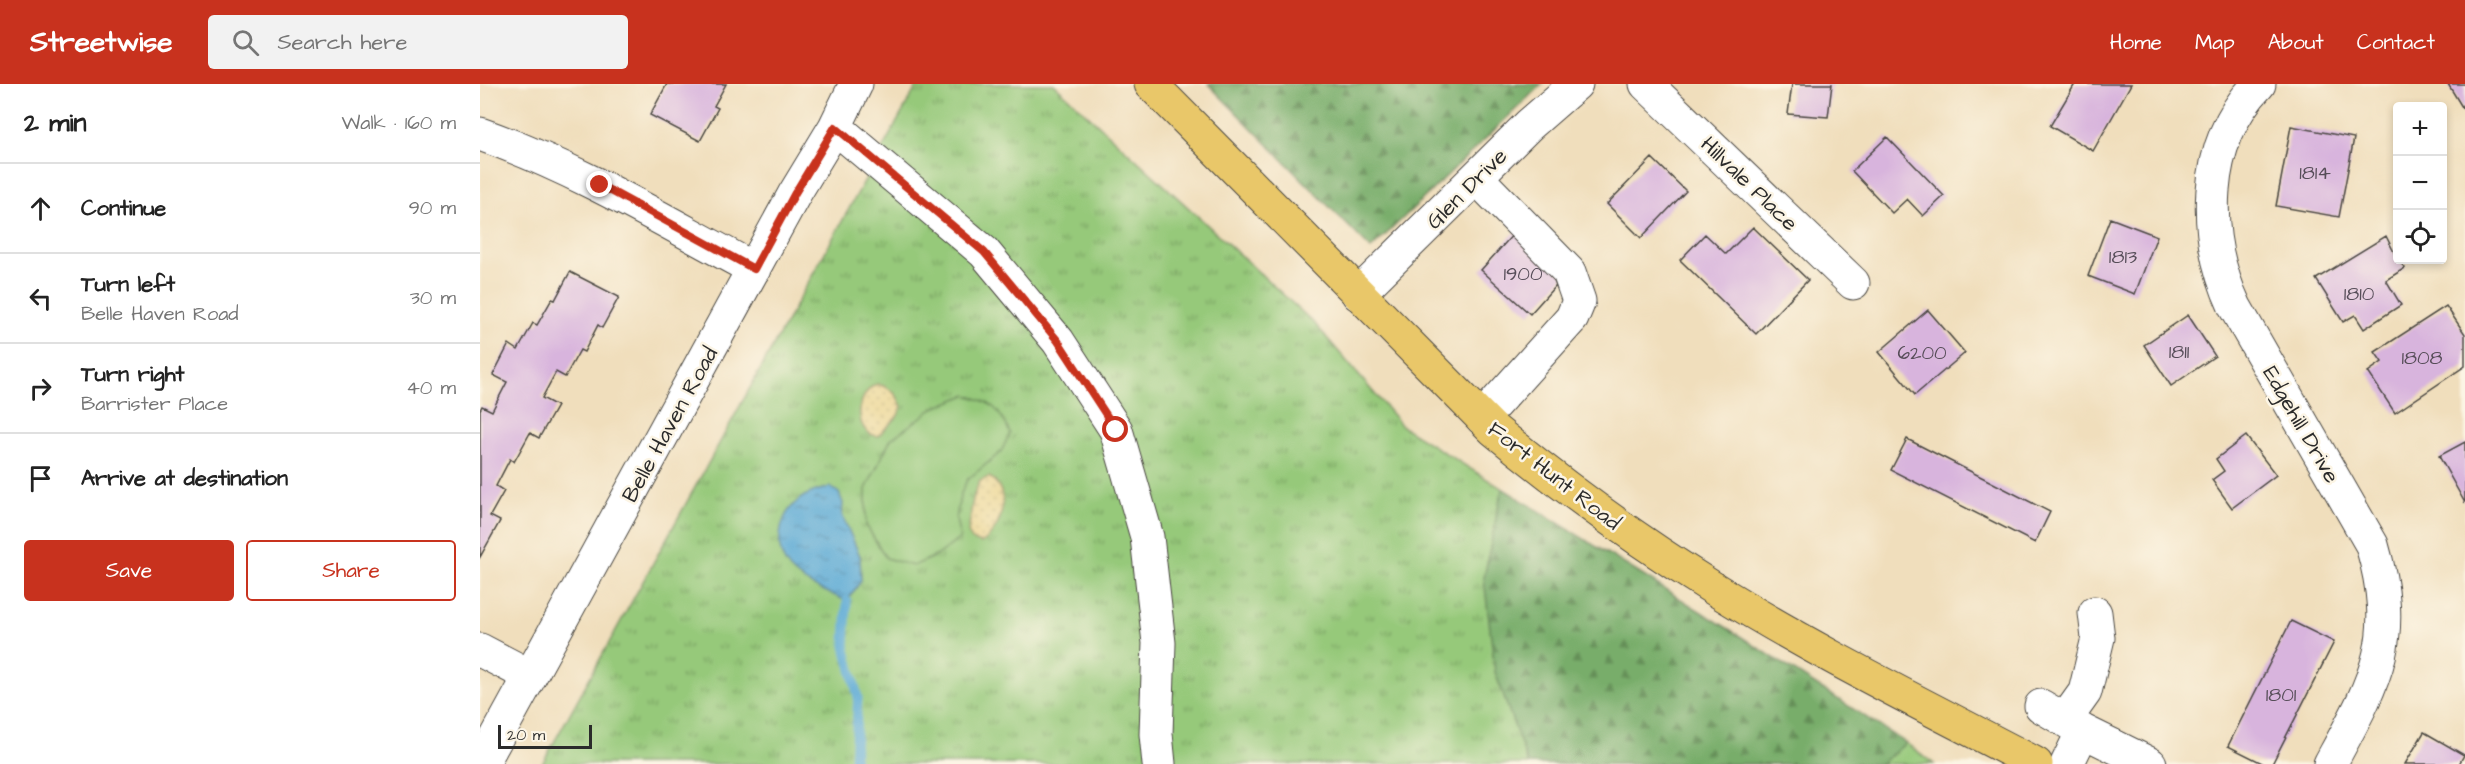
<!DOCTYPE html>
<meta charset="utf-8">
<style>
body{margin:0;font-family:"Architects Daughter",sans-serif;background:#f2f2f2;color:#222}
.controls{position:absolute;right:18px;top:18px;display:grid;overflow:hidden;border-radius:6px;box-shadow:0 3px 9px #0003}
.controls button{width:54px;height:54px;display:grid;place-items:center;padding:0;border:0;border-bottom:2px solid #e0e0e0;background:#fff;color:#222;font:30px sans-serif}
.scale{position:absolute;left:18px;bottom:15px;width:94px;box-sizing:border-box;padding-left:6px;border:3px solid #2b2b2b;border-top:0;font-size:16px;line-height:21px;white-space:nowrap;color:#2b2b2b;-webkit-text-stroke:4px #fcf5e5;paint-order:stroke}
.stop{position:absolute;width:18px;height:18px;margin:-14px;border:4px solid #c8321e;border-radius:50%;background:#fff}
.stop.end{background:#c8321e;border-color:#fff;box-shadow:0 2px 6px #0008}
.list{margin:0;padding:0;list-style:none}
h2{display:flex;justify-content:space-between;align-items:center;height:78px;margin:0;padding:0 24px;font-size:26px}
h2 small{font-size:20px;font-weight:400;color:#767676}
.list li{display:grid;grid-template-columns:39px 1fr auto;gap:18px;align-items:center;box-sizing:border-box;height:90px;padding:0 24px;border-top:2px solid #e0e0e0}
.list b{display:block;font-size:22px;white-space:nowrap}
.list p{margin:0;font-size:20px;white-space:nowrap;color:#767676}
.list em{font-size:20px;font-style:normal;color:#767676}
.actions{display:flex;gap:12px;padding:18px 24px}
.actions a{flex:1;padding:14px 0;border:2px solid #c8321e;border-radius:6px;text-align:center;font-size:21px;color:#c8321e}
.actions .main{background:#c8321e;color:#fff}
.icon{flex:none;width:33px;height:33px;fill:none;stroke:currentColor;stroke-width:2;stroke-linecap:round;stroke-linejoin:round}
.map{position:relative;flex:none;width:1985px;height:680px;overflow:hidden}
header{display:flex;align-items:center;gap:36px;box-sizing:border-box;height:84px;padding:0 30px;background:#c8321e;color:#fff}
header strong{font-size:28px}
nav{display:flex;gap:33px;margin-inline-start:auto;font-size:21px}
.search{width:420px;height:54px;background:#f2f2f2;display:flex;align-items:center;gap:15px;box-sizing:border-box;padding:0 21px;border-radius:6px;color:#767676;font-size:22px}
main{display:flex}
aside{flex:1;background:#fff}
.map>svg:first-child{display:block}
</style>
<header>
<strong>Streetwise</strong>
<div class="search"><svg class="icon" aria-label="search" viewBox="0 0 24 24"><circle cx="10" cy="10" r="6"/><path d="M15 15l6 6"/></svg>Search here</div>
<nav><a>Home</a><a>Map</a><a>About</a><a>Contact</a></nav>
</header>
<main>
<aside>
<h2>2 min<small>Walk · 160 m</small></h2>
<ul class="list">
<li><svg class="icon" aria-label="ahead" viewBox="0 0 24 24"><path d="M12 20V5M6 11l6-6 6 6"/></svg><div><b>Continue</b></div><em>90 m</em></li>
<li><svg class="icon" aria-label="left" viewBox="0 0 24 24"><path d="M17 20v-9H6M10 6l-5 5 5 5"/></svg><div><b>Turn left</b><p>Belle Haven Road</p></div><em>30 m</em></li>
<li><svg class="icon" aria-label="right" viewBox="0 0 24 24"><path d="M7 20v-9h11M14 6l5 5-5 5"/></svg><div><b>Turn right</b><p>Barrister Place</p></div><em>40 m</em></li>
<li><svg class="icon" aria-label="arrive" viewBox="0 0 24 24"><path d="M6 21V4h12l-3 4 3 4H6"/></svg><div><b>Arrive at destination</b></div></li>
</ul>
<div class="actions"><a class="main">Save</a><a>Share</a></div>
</aside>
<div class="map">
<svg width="1985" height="680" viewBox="0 0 1985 680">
<defs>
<pattern id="grass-tufts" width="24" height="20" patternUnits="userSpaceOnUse" patternTransform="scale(1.5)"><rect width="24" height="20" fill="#96c97a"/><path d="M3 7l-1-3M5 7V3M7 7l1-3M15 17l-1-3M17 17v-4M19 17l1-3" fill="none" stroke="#7ba364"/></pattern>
<pattern id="forest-firs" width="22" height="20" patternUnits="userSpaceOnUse" patternTransform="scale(1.5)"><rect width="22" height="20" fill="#78ad6a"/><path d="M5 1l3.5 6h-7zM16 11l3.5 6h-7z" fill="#638d57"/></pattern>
<pattern id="sand-dots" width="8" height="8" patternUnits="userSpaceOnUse" patternTransform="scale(1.5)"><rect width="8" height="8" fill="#eeda9e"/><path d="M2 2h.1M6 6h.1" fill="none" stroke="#cb8" stroke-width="1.8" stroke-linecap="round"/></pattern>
<pattern id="water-ripples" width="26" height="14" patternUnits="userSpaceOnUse" patternTransform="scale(1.5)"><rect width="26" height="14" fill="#5dabd6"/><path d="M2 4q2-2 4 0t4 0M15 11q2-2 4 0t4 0" fill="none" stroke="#4d8bae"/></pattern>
</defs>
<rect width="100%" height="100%" fill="#fcf5e5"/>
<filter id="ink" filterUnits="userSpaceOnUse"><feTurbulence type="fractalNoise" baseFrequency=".0167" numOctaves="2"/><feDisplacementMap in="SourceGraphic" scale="12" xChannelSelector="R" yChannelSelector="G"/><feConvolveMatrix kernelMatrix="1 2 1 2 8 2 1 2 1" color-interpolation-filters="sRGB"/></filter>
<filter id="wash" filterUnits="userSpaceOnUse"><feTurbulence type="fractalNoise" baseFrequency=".008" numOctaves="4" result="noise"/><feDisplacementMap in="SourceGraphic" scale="24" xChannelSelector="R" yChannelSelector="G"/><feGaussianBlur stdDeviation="1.35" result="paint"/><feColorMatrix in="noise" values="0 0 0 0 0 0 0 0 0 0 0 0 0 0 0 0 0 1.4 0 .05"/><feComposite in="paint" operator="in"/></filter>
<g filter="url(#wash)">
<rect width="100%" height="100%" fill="#f0debc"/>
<path fill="url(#grass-tufts)" stroke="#607a52" stroke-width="1.5" d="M438,0H574L835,240L923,343L1252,547L1426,659L1454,680H62Z"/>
<path fill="url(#forest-firs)" stroke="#526c4a" stroke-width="1.5" d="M728,0H1062L891,165Z
M1022,404L1252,547L1426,659L1400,680H1048L1015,588L1004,494Z"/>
<path fill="url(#sand-dots)" stroke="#8c8264" stroke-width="1.5" d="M397,300C412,304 417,310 422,323L417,333L398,352C373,350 375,309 397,300Z
M509,393C533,406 522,447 501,459L492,456L488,448C492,429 490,415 500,397Z"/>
<path fill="#96c97a" stroke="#607a52" stroke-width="1.5" d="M486,311C512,318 519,324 530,349L521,368L487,396L480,412L476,435L480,454L458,471L433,482L406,474L386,441V405L411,355L454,324Z"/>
<path fill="url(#water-ripples)" stroke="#446b80" stroke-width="1.5" d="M350,403L359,409L363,419L362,431L380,472L381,497L367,517C348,508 325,501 310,485C292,465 299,430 320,415C328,408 340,406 350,403Z"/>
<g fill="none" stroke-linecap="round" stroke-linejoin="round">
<path stroke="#5dabd6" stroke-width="9" d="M367,517L365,562L378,613L374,680"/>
</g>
<g id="blocks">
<path fill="#d8b4dd" d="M187,0H246L234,22L238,24L220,57L170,31Z
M1312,0H1352L1348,33L1308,30Z
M1595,0H1651L1613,67L1570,42Z
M1968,0H1985V28Z
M1811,42L1874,54L1859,133L1796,122Z
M1407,53L1464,112L1443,132L1427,115L1412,129L1372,87Z
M1172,74L1206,107L1161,154L1127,120Z
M1630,134L1677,152L1655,210L1608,192Z
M1273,143L1328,196L1276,250L1200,176L1225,150L1246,170Z
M1035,148L1084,192L1050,230L1001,186Z
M1906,152L1918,176L1925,184L1906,196L1921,221L1884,245L1875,231L1863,238L1836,195Z
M90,188L139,213L122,244L118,241L104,268L100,266L85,293L76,288L62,314L77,322L59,354L50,349L34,378L30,375L16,402L24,407L10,432L20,437L0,473V326L2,322L12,327L27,298L13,291L29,260L38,266L53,239L57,241L72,215L75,216Z
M1966,222L1985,250V282L1915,329L1888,288L1902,278L1895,268Z
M1448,226L1485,269L1435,311L1399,268Z
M1708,231L1735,272L1691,302L1664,261Z
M1766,352L1796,391L1752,424L1732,396L1744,387L1736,375Z
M1427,355L1570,428L1555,459L1411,386Z
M1985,358V419L1959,372Z
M1811,537L1854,558L1792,680H1784L1748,662Z
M1944,648L1984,671L1979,680H1925Z"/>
</g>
</g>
<g filter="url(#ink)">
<use href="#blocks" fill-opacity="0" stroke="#494641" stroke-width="1.5"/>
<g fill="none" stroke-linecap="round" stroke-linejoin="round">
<g stroke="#494641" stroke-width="35">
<path id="minor" d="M1166,0L1373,199
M1779,0C1721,60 1722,152 1755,223L1892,461C1920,557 1895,597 1850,680
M355,43L504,168L578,257L636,346L667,453L679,559L676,650L679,680
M0,50C97,84 184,137 274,185
M997,94L1089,188L1099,217L1092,234L1002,334
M878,210L1049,41L1096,0
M0,566L50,592
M1561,622L1603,647L1670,680
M1585,636L1605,608L1618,554L1615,529
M2,680L315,109L355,43L376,0
M1587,680L1603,647"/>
</g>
<g stroke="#494641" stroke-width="35">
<path id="major" d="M671,0L1013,345C1083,403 1156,456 1233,504C1337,569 1448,623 1556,680"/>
</g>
<use href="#minor" stroke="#fff" stroke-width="33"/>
<use href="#major" stroke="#e9c769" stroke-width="33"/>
</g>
</g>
<g fill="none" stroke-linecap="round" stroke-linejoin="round" filter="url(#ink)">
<path stroke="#c8321e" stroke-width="8" d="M120,101L274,185L315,109L355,43L504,168L578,257L636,346"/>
</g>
<g text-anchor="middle" stroke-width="5" stroke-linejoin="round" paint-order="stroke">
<g font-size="20" fill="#564d58">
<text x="1835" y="95">1814</text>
<text x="1643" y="179">1813</text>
<text x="1043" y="196">1900</text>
<text x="1879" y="216">1810</text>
<text x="1699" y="274">1811</text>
<text x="1442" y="275">6200</text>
<text x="1942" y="280">1808</text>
<text x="1801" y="617">1801</text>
</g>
<g font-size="22" fill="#2b2b2b" stroke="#fcf5e5">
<text transform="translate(1270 99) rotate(44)" y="8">Hillvale Place</text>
<text transform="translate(986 104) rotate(-45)" y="8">Glen Drive</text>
<text transform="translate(189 340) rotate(-61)" y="8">Belle Haven Road</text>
<text transform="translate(1822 340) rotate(60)" y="8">Edgehill Drive</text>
<text transform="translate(1075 391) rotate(38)" y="8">Fort Hunt Road</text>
</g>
</g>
</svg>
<div class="controls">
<button>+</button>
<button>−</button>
<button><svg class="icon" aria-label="locate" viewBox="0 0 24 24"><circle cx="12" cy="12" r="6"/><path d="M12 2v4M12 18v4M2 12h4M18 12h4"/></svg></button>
</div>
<div class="scale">20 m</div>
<div class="stop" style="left:636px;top:346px"></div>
<div class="stop end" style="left:120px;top:101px"></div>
</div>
</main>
